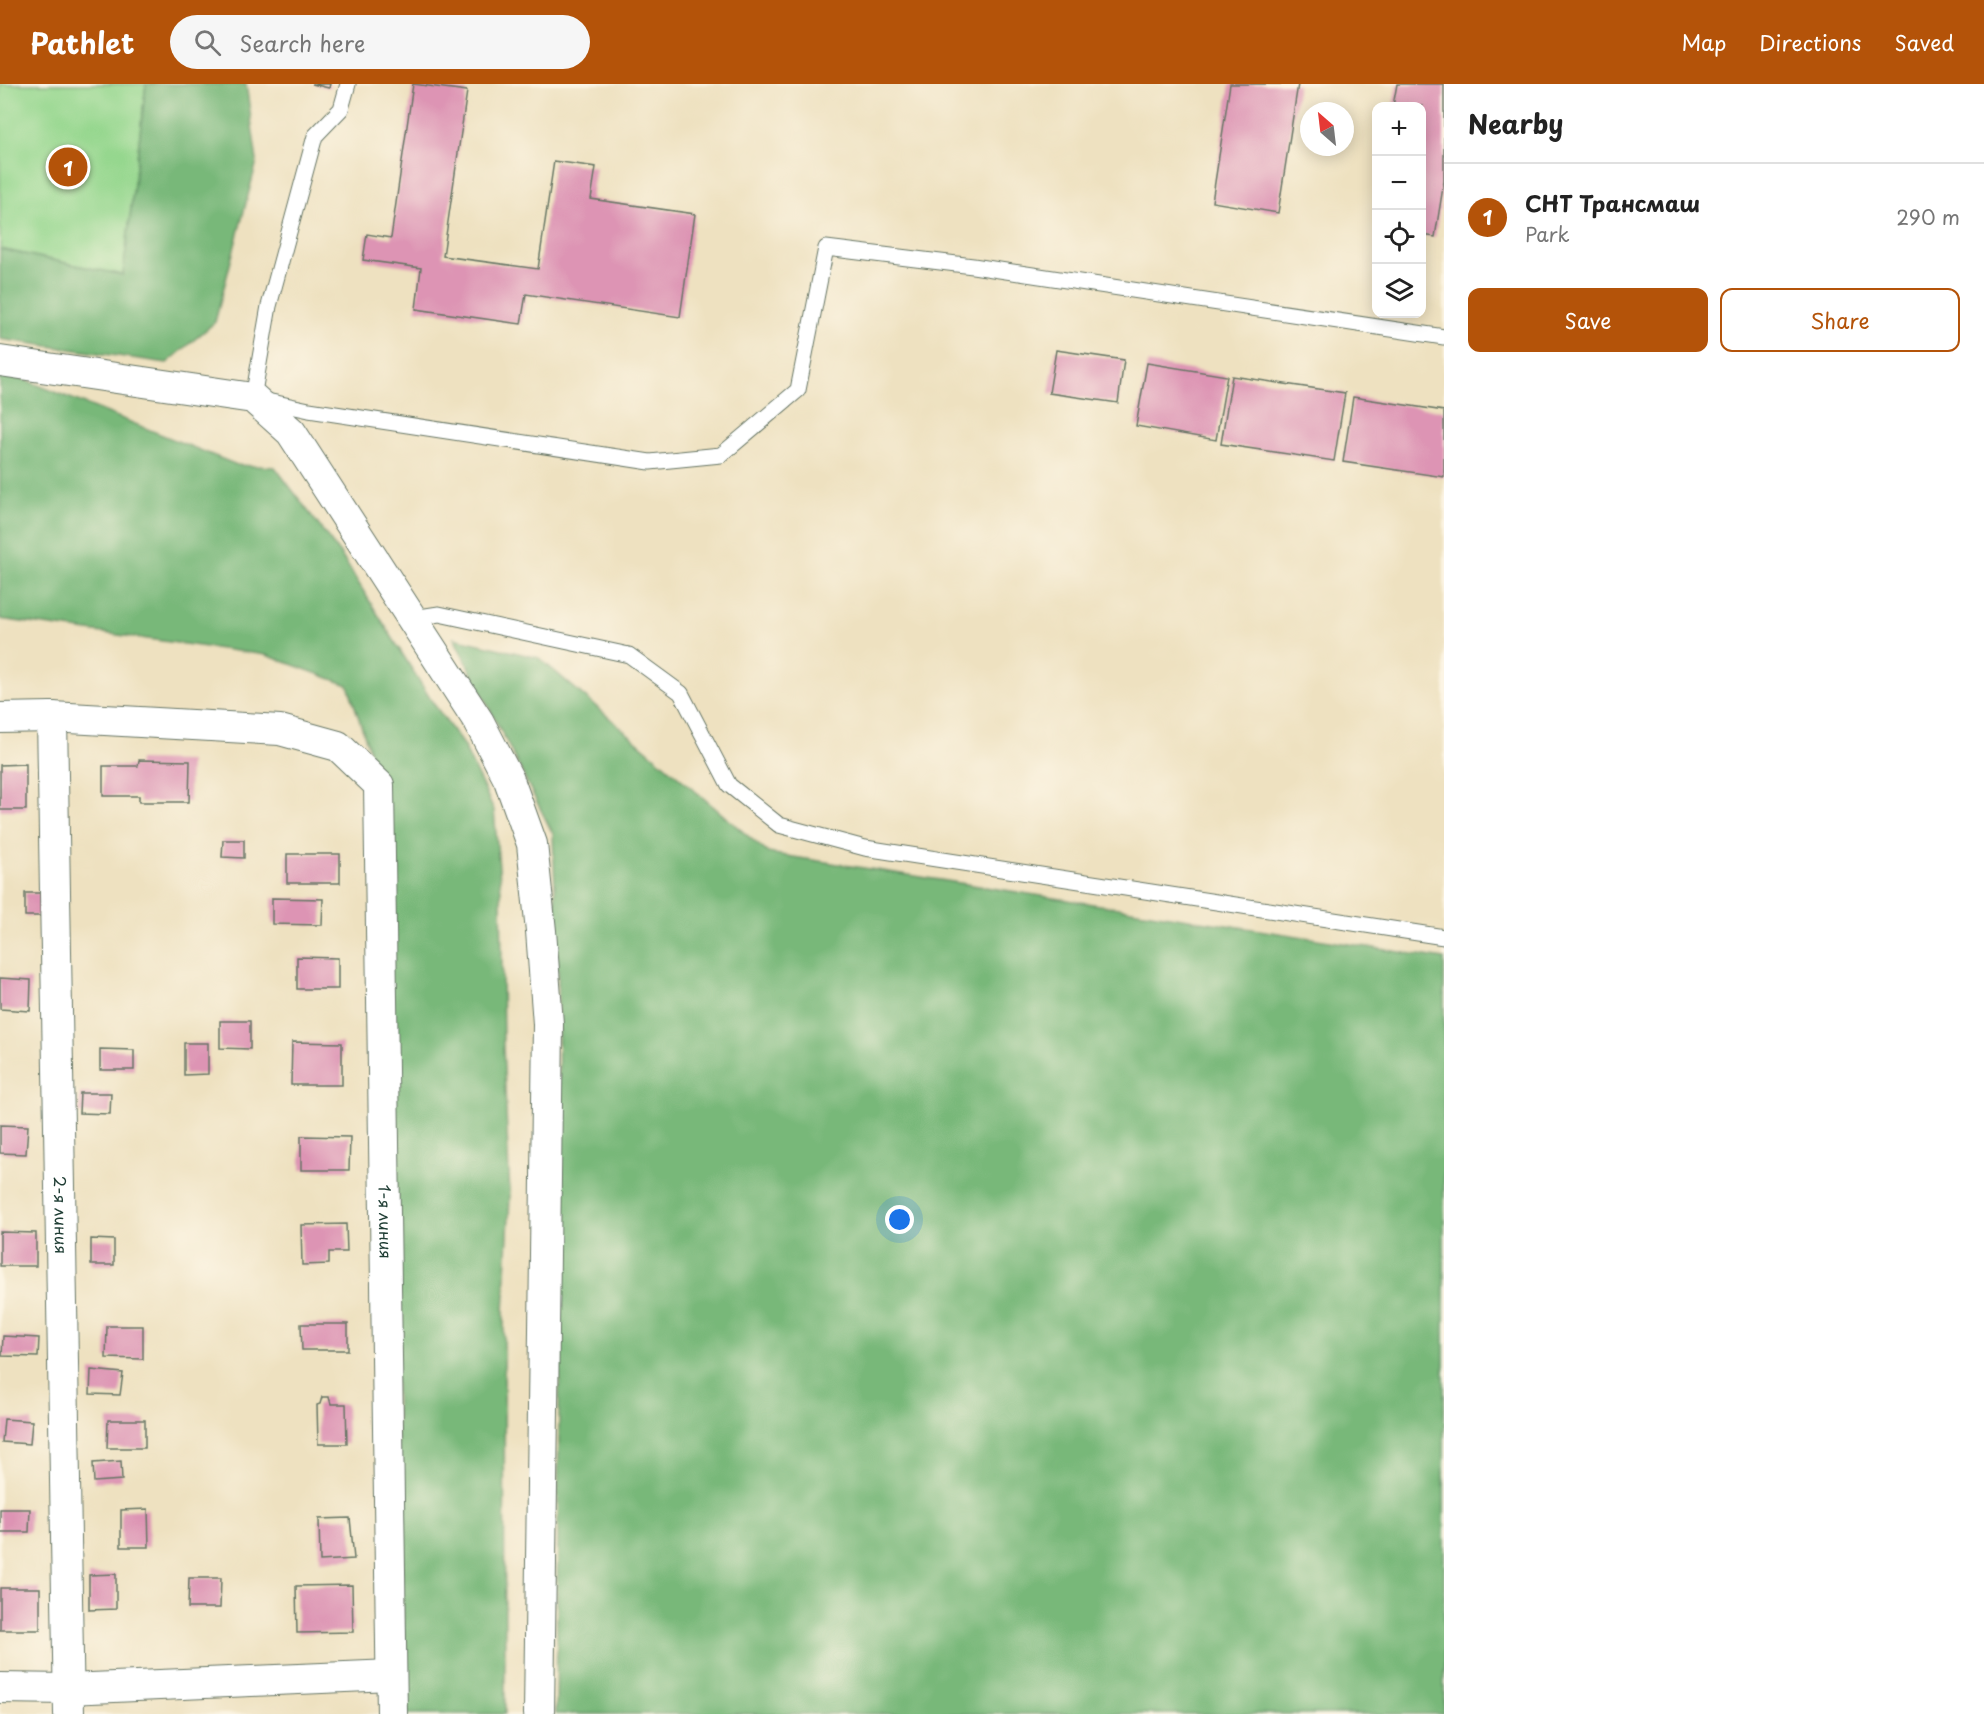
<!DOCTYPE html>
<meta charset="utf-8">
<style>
body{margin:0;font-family:"Playpen Sans",sans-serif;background:#f6f6f6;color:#222}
.controls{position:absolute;right:18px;top:18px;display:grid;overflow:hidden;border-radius:12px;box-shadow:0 3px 15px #0003}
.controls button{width:54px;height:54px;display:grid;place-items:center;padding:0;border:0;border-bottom:2px solid #e0e0e0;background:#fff;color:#222;font:30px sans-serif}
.compass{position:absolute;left:1300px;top:18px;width:54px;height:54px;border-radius:50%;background:#fff;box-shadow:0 3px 15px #0003;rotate:332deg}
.you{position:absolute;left:900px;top:1136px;width:21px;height:21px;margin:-15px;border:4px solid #fff;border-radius:50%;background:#1a73e8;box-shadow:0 0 0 9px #1a73e833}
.badge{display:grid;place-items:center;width:39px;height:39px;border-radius:50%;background:#b45309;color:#fff;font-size:20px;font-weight:700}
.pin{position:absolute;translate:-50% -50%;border:3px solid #fff;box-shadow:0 2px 6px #0006}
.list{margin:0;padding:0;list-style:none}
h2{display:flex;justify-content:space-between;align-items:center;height:78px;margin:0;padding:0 24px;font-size:26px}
h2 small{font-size:20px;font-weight:400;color:#767676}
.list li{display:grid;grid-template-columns:39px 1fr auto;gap:18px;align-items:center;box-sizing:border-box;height:108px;padding:0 24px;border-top:2px solid #e0e0e0}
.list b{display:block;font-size:22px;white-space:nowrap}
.list p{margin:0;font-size:20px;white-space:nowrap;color:#767676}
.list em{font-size:20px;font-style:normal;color:#767676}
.actions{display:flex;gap:12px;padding:18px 24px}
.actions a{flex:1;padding:14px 0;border:2px solid #b45309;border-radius:12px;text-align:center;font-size:21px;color:#b45309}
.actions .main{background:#b45309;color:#fff}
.icon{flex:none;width:33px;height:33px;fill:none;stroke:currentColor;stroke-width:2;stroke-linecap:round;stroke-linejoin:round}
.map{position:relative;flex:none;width:1444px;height:1630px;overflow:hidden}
header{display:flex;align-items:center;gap:36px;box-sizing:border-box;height:84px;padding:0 30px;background:#b45309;color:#fff}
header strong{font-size:28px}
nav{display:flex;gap:33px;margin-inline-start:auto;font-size:21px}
.search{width:420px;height:54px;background:#f6f6f6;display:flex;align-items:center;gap:15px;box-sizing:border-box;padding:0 21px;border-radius:33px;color:#767676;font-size:22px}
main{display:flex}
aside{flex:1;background:#fff}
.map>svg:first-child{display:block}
</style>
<header>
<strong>Pathlet</strong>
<div class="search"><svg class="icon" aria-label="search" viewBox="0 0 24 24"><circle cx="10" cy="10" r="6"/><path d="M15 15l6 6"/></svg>Search here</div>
<nav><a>Map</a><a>Directions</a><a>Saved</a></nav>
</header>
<main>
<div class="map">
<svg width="1444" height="1630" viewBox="0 0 1444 1630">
<rect width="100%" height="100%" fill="#fcf5e5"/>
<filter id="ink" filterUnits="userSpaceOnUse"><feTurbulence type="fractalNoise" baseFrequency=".0167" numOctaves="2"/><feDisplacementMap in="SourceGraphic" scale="12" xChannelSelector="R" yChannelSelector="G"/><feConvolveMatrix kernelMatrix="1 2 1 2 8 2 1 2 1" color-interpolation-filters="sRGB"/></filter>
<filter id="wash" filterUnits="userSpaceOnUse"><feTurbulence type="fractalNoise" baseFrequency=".008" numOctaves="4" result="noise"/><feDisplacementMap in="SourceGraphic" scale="24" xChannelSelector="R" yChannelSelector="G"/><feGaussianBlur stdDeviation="1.35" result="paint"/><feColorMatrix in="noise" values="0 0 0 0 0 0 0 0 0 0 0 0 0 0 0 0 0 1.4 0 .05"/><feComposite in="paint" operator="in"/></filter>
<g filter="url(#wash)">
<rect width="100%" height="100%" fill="#eee1c0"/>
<path fill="#95d78e" stroke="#5a8a61" stroke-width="1.5" d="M0,0H146L123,191L0,165Z"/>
<path fill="#78b879" stroke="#4c7a56" stroke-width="1.5" d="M146,0H246L257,77L215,238L167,279L0,255V165L123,191Z
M0,293L23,295L237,381L275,383L341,471L431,616L463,661L494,726L501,807L503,963L510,1112L504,1229L505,1630H406L377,690L348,601L266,571L0,535Z
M454,554L539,574L768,769L1444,875V1630H556L560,1244L558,887L553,750Z"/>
<g id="blocks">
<path fill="#dd94b4" d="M312,0H330L329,4Z
M413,0L467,7L443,172L538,185L554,77L596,83L591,115L695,130L680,233L526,210L521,240L416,225L421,184L363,176L367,150L391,154Z
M1230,0H1298L1278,129L1212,118Z
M1397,0H1444V97L1435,153L1422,151V22H1393Z
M1056,266L1124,276L1118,319L1049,309Z
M1147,279L1227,292L1216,356L1136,342Z
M1232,292L1345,309L1334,377L1221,360Z
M1353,313L1444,327V393L1343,378Z
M139,676L190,677L189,718H139V712H103V682H138Z
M26,680V726H0V681Z
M223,756H244V774L222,773Z
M287,770H340V799H287Z
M25,809H45V832H25Z
M272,814L323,815L322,841L272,840Z
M297,873L338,874V905H297Z
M0,894L31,896L30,927L0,925Z
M220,937H250V965L220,964Z
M292,958L342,959V1001H291Z
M184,959H208V990L184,991Z
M100,965L134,966V986H100Z
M80,1009H111L110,1030L79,1029Z
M0,1041L28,1042L26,1070L0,1069Z
M301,1052L350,1053L349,1086H301Z
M346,1140L347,1168H329V1180L302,1181L301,1141Z
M0,1148L36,1149V1182H0Z
M91,1155L114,1156V1181H91Z
M301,1240H348V1266H302Z
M107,1242H143V1275L106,1274Z
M3,1252L39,1254L38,1273L2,1272Z
M91,1286L123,1289L120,1311L90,1310Z
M322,1313H329L331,1320H346L347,1360H318L317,1321L320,1320Z
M4,1335L32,1337L30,1360L2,1358Z
M108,1336H145V1364H107Z
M121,1377L122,1396L94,1398L93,1379Z
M0,1425H30L29,1448H0Z
M148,1425L149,1463H121V1426Z
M350,1434L354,1475L320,1477L319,1435Z
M116,1490V1525L89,1526V1491Z
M189,1494H221L220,1524H188Z
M352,1501L353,1548L297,1549L296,1502Z
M0,1504H40V1546H0Z"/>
</g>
</g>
<g filter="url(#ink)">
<use href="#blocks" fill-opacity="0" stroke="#677665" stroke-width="1.5"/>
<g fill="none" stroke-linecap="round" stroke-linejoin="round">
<g stroke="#677665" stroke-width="17">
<path id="service" d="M348,0L341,25L315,52L269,222L253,314L309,326L650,378L721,371L798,306L826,164L973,182L1444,253
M413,534L439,530L629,571L681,609L729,701L779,741L865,764L1444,853"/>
</g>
<g stroke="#677665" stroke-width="32">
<g id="minor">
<path d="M0,277L253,314L291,348L479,638L509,696L532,760L541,847L548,940L539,1630"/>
<path id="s1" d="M52,633L69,1630"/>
<path id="s2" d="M0,634L52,633L280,646L338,662L379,701L392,1630"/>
<path d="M0,1604L68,1605L391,1591"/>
</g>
</g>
<use href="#service" stroke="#fff" stroke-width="15"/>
<use href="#minor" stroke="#fff" stroke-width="30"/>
</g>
</g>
<g text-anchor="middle" stroke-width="4.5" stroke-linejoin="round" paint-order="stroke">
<g font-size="16" fill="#1f3d34" stroke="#fcf5e5">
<text dy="6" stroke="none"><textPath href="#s1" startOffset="498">2-я линия</textPath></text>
<text dy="6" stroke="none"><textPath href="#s2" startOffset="834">1-я линия</textPath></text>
</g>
</g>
</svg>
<div class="controls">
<button>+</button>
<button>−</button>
<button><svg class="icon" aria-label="locate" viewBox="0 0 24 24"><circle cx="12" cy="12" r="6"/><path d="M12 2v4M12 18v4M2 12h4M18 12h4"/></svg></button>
<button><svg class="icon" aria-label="layers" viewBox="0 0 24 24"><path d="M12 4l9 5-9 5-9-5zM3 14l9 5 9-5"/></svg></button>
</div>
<svg class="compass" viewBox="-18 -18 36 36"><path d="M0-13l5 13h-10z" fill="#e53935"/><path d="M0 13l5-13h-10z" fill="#767676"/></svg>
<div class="you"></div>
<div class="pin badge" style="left:68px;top:83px">1</div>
</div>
<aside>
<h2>Nearby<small></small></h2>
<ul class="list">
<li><span class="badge">1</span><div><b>СНТ Трансмаш</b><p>Park</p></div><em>290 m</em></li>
</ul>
<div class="actions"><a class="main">Save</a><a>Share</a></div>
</aside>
</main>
